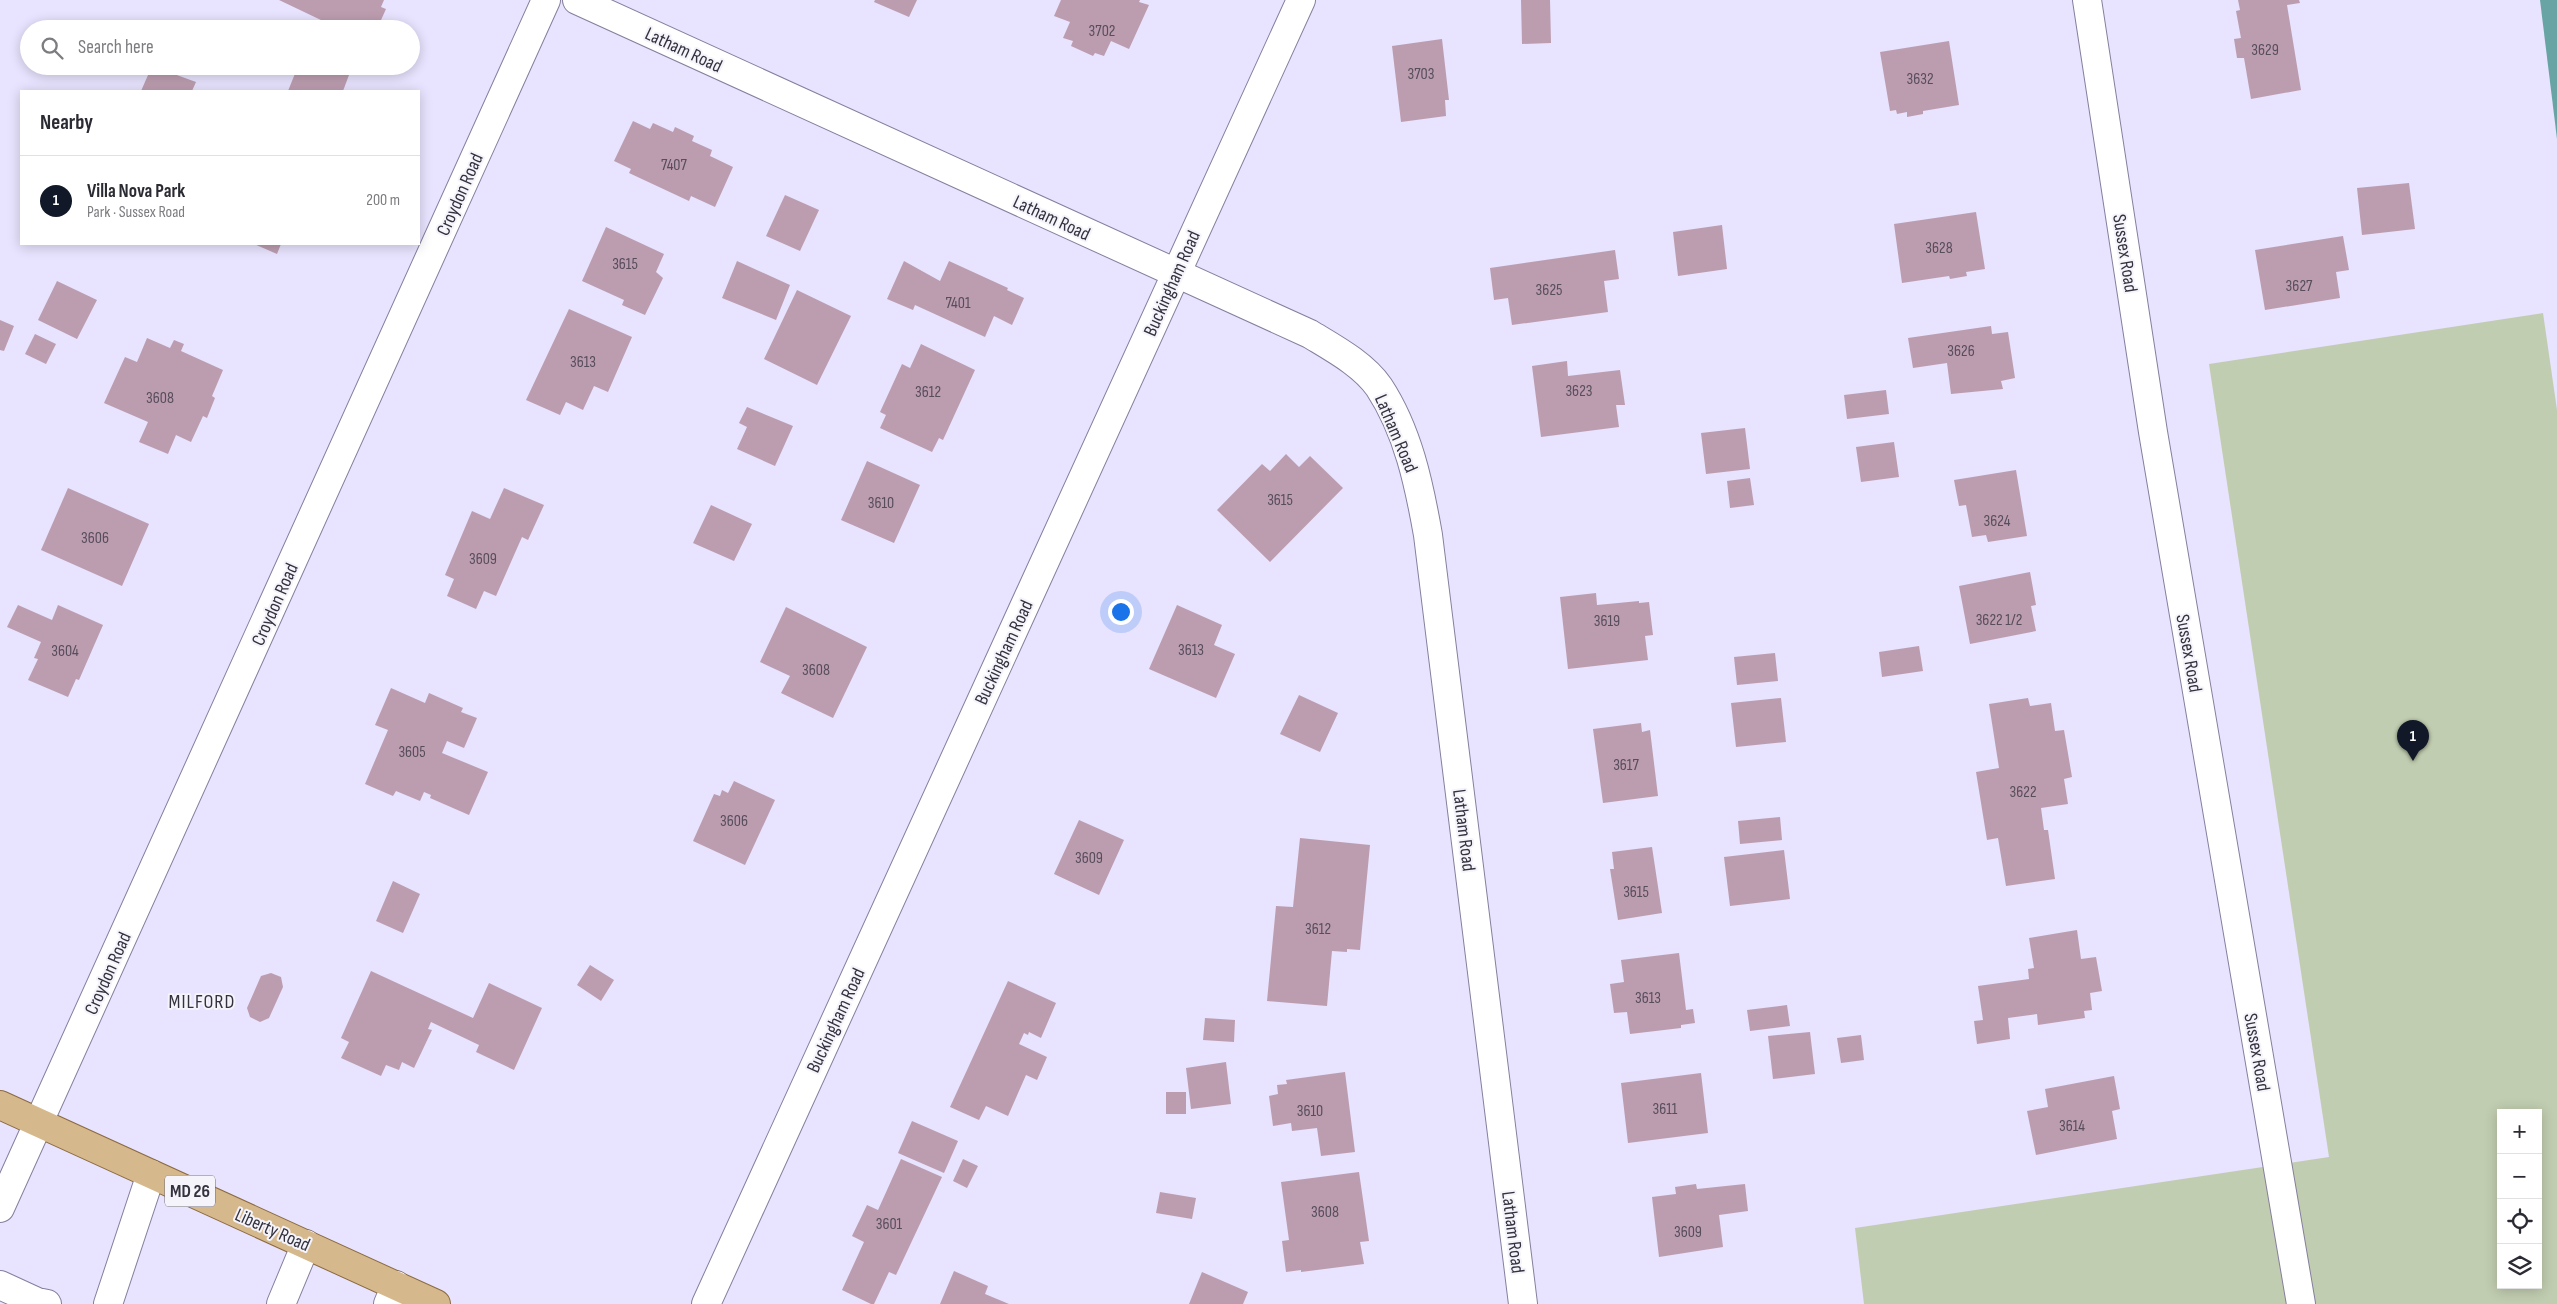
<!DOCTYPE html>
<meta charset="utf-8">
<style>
body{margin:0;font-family:"Sofia Sans Condensed",sans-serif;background:#f7f7f7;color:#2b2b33}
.controls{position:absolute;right:15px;bottom:15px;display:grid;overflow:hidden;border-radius:0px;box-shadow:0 2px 12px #0003}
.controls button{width:45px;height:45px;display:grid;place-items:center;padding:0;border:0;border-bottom:1px solid #e1e1e2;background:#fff;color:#2b2b33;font:25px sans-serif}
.you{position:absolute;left:1120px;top:611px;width:18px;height:18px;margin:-12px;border:4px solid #fff;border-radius:50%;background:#1a73e8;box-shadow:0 0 0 8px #1a73e833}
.badge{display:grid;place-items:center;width:32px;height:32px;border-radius:50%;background:#111827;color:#fff;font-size:16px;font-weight:700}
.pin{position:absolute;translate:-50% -41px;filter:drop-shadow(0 1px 2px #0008)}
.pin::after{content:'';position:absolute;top:26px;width:18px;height:15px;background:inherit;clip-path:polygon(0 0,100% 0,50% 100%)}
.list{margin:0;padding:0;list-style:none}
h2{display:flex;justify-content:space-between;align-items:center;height:65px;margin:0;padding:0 20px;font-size:21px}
h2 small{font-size:16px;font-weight:400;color:#7c7c81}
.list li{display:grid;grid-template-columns:32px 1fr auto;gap:15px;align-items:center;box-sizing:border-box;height:90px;padding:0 20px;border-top:1px solid #e1e1e2}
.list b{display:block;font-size:19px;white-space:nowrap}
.list p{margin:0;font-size:16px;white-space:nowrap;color:#7c7c81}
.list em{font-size:16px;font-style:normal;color:#7c7c81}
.icon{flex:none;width:28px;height:28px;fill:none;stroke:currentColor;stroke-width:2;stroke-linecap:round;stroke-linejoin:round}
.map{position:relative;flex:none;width:2557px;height:1304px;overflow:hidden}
.search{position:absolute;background:#fff;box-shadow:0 2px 12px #0003;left:20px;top:20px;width:400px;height:55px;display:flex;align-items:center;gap:12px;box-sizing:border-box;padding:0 18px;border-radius:28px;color:#7c7c81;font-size:19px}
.panel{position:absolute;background:#fff;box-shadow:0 2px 12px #0003;left:20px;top:90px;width:400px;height:155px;border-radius:0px}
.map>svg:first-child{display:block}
</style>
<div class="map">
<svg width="2557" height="1304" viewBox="0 0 2557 1304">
<rect width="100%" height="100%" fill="#e8e3fe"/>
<path fill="#c1cdb0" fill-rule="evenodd" d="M2543,313L2557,410V1304H1864L1855,1228L2329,1157L2209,364ZM2501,1113H2538V1285H2501Z"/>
<path fill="#68a4a4" d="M2540,0H2557V139Z"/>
<path fill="#bc9db0" d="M279,0H384L381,7L386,9L377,29H320L323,21Z
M875,0H917L909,17L874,2Z
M1061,0H1140L1139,2L1149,5L1129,49L1111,41L1104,56L1095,53L1093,56L1071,46L1073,41L1063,38L1070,22L1054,16Z
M1521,0H1550L1551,43L1522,44Z
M2238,0H2299L2300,3L2287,5L2301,90L2251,99L2244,58H2237L2234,39L2241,38L2236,11L2240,10Z
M1442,39L1449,100H1445L1446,116L1401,122L1392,46Z
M1949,41L1959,105L1923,111V114L1907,117V112L1897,114L1896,110L1890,111L1880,52Z
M152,66L196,82L192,91H141Z
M298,66H327L349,75L343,91H288Z
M633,121L650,129L653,123L673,132L675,127L694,136L692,141L712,150L710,156L733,167L715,207L691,196L689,201L629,173L631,169L614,161Z
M2409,183L2415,229L2362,235L2357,188Z
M785,195L819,210L800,251L766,236Z
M1976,212L1985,269L1966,272L1967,276L1950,279L1949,276L1902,283L1894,224Z
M1722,225L1727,269L1678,276L1673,232Z
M606,227L664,254L656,272L663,278L645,315L622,305L624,300L582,281Z
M2343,236L2349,270L2336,272L2340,298L2265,310L2255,250Z
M254,244H281L277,254Z
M1615,250L1619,279L1604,281L1608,312L1512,325L1508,298L1494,300L1490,268Z
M737,261L790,285L776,320L722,298Z
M904,261L940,281L949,261L1008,288L1007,290L1024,298L1012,325L994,316L985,337L915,305L913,310L887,299Z
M57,281L97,300L77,339L38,320Z
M797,290L851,316L817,385L764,359Z
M569,309L632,337L608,392L594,386L583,410L566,402L560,415L526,400Z
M0,320L14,326L4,351L0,350Z
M1991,326L1992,334L2008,332L2015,378L2001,381L2003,389L1951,394L1947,363L1913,368L1908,338Z
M35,334L56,344L46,364L25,354Z
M147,338L170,348L174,340L184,344L181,351L223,370L212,396L215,398L207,418L203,416L191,442L176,435L168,454L139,442L148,422L104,403L125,357L137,362Z
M921,344L975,370L943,440L939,438L932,452L880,428L886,415L880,412L902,364L910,368Z
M1567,361L1568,376L1620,370L1625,405H1616L1619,427L1541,437L1532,366Z
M1886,390L1889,414L1847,419L1844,395Z
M747,407L793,426L775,466L737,449L747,427L739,423Z
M1745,428L1750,469L1706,474L1701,433Z
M1894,442L1899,477L1861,482L1856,447Z
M1286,454L1299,467L1310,456L1343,488L1270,562L1217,510L1262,464L1270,471Z
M867,461L920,485L894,543L841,520Z
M2016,470L2027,536L1988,542L1986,535L1972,537L1966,505L1959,506L1954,480Z
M1750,478L1754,505L1730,508L1727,481Z
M68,488L149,524L122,586L41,550Z
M504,488L544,505L528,540L522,537L496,596L484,591L476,609L447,596L454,579L445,575L472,511L490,519Z
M711,505L752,524L734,561L693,543Z
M2030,572L2036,605L2031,606L2036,631L1970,644L1959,586Z
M1596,593L1597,605L1639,601V603L1649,602L1653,635L1645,636L1648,660L1568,669L1560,597Z
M18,605L52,620L58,605L103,625L79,680L76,679L68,697L28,680L38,659L34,658L41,642L7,627Z
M1177,605L1222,625L1214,645L1235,654L1216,698L1149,669Z
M786,607L867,647L833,718L781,693L790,676L760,662Z
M1919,646L1923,671L1882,677L1879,652Z
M1775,653L1778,681L1737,685L1734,657Z
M391,688L425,703L429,693L463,708L461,712L477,718L464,748L447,741L442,753L488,772L469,815L430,798L431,795L424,792L420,801L396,791L393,796L365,784L388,730L375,725Z
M1299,695L1338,713L1320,752L1280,734Z
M1781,698L1786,742L1736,747L1731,703Z
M2028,698L2030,706L2051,703L2055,731L2064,730L2072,777L2064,779L2068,804L2041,808L2044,830H2048L2055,879L2006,886L1998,838L1987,840L1976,772L1999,768L1989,704Z
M1641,723L1642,732L1650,730L1658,796L1603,803L1593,729Z
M734,781L775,800L745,865L693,841L714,794L720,796L722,790L728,793Z
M1780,817L1782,840L1740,844L1738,821Z
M1079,820L1124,840L1099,895L1054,874Z
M1300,838L1370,845L1360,950L1347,949V952L1332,951L1327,1006L1267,1001L1276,906L1293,907Z
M1652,847L1662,913L1618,920L1610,869H1614L1612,852Z
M1784,850L1790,899L1730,906L1724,857Z
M393,881L420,894L403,933L376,921Z
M2077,930L2081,959L2096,957L2102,991L2090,993L2092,1010L2084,1011L2085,1018L2038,1025L2037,1014L2008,1018L2010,1039L1977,1044L1974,1021L1983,1020L1978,986L2029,979L2028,969L2034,968L2029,938Z
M1679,953L1686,1010L1693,1009L1695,1023L1681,1025V1028L1630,1034L1627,1012L1614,1013L1610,984L1624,982L1621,960Z
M590,965L614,980L601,1001L577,985Z
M371,971L473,1018L489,983L542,1008L514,1070L476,1052L479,1045L431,1022L428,1029L432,1030L414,1068L402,1062L399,1070L386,1065L381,1076L341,1058L349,1042L341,1038Z
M271,973L281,977L283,987L269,1018L260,1022L250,1017L247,1008L261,976Z
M1008,981L1056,1003L1041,1038L1029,1032L1028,1035L1024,1033L1019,1044L1047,1057L1037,1080L1026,1075L1008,1116L986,1106L979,1120L950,1107Z
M1787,1005L1790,1026L1750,1031L1747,1010Z
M1205,1018L1235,1020L1234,1042L1203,1040Z
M1810,1032L1815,1074L1773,1079L1768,1036Z
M1861,1035L1864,1060L1841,1063L1837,1038Z
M1226,1062L1231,1104L1191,1109L1186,1068Z
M1345,1072L1355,1152L1321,1156L1317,1128L1292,1131L1291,1123L1273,1126L1269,1096L1278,1094L1277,1085L1287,1084L1286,1080Z
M1701,1073L1708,1133L1628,1143L1621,1083Z
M2114,1076L2120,1109L2112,1111L2117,1139L2036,1155L2027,1111L2048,1107L2045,1089Z
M1166,1092H1186V1114H1166Z
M912,1121L958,1141L944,1173L898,1153Z
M901,1159L942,1177L896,1275L889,1272L874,1304H871L842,1290L864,1242L852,1236L867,1205L878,1210Z
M963,1159L978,1166L967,1188L953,1181Z
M1359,1172L1369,1241L1360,1242L1364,1264L1301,1272V1270L1286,1272L1282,1241L1289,1240L1281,1182Z
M1696,1184L1697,1189L1745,1184L1748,1211L1719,1215L1723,1247L1659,1257L1652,1197L1676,1194L1675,1187Z
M1160,1192L1196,1198L1192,1219L1156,1213Z
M954,1271L988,1286L985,1294L1009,1304H940Z
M1202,1272L1248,1292L1243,1304H1189Z"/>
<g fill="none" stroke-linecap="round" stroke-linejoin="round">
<g stroke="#857f9d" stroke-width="30">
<path id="minor" d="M577,0L1310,334C1333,348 1363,364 1379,387C1408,431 1419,484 1428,535L1523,1304
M2087,0L2153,432L2301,1304
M0,1208L546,0
M0,1285L37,1302L47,1304
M108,1304L151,1174
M281,1304L306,1244
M388,1304L396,1285
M706,1304L1301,0"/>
</g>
<g stroke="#8b6a40" stroke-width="30">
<path id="major" d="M0,1105L436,1304"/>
</g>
<use href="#minor" stroke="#fff" stroke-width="28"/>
<use href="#major" stroke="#d6b88d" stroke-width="28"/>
</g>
<g text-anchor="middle" stroke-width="4" stroke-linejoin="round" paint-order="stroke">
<g font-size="16" fill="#574d5b">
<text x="1102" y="36">3702</text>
<text x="2265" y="55">3629</text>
<text x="1421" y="79">3703</text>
<text x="1920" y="84">3632</text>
<text x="674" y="170">7407</text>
<text x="1939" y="253">3628</text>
<text x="625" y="269">3615</text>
<text x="2299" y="291">3627</text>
<text x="1549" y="295">3625</text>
<text x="958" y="308">7401</text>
<text x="1961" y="356">3626</text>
<text x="583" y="367">3613</text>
<text x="1579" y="396">3623</text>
<text x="928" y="397">3612</text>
<text x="160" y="403">3608</text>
<text x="1280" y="505">3615</text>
<text x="881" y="508">3610</text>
<text x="1997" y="526">3624</text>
<text x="95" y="543">3606</text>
<text x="483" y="564">3609</text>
<text x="1999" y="625">3622 1/2</text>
<text x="1607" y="626">3619</text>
<text x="1191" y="655">3613</text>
<text x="65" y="656">3604</text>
<text x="816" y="675">3608</text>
<text x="412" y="757">3605</text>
<text x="1626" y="770">3617</text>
<text x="2023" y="797">3622</text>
<text x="734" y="826">3606</text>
<text x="1089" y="863">3609</text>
<text x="1636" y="897">3615</text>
<text x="1318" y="934">3612</text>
<text x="1648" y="1003">3613</text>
<text x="1665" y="1114">3611</text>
<text x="1310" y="1116">3610</text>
<text x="2072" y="1131">3614</text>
<text x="1325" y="1217">3608</text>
<text x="889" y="1229">3601</text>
<text x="1688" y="1237">3609</text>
</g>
<rect fill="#f5f4fa" stroke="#6f6c77" stroke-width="1" x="165" y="1175.5" width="50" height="31" rx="4"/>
<g font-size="18" font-weight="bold" fill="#35323f">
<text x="190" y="1197">MD 26</text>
</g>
<g font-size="19" fill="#35323f" stroke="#f5f4fa">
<text transform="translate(684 49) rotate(25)" y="7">Latham Road</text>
<text transform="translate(459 194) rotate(-66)" y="7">Croydon Road</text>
<text transform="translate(1052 217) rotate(25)" y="7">Latham Road</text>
<text transform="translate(2126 253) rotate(81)" y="7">Sussex Road</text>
<text transform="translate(1171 283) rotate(-66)" y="7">Buckingham Road</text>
<text transform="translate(1397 433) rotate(67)" y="7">Latham Road</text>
<text transform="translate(274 604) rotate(-66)" y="7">Croydon Road</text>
<text transform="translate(1003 652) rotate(-65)" y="7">Buckingham Road</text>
<text transform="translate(2190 653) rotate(80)" y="7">Sussex Road</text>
<text transform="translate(1465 830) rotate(83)" y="7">Latham Road</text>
<text transform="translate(107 973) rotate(-66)" y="7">Croydon Road</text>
<text transform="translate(835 1020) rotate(-65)" y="7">Buckingham Road</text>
<text transform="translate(2258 1052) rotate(80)" y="7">Sussex Road</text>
<text transform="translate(273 1229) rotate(24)" y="7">Liberty Road</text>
<text transform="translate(1514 1232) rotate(83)" y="7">Latham Road</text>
</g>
<g font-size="20" letter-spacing="1" fill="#35323f" stroke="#f5f4fa">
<text x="202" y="1008">MILFORD</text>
</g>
</g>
</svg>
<div class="controls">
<button>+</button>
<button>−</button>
<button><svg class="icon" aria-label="locate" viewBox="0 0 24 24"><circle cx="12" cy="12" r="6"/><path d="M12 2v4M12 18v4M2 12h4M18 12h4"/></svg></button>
<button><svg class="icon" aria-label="layers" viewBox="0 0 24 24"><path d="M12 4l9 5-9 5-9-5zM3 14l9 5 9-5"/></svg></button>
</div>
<div class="you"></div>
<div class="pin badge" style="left:2413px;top:761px">1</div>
<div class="search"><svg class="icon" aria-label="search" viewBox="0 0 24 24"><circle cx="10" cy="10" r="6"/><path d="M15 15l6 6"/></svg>Search here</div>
<section class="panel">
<h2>Nearby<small></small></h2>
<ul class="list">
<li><span class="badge">1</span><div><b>Villa Nova Park</b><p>Park · Sussex Road</p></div><em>200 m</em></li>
</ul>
</section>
</div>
